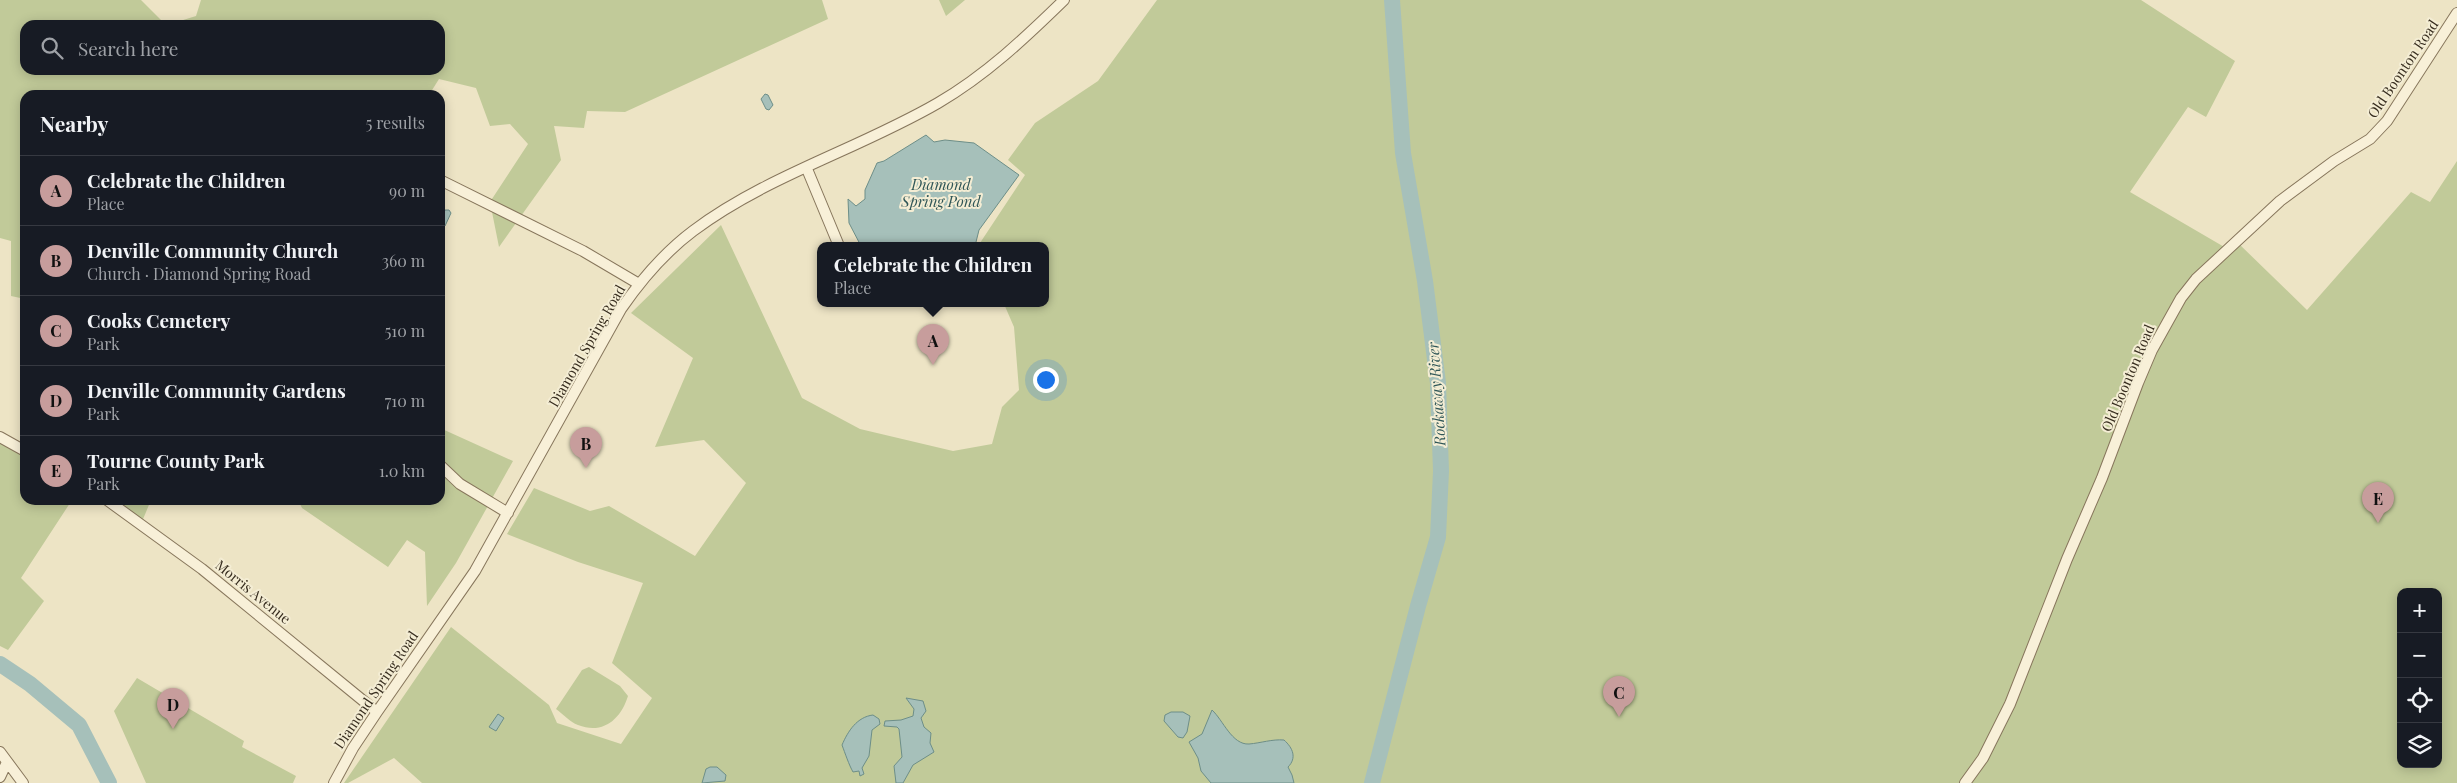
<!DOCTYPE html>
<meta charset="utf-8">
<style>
body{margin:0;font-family:"Playfair Display",serif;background:#242831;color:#f1f3f6}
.controls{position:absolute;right:15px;bottom:15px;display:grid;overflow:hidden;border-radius:10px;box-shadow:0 2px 12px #0003}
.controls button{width:45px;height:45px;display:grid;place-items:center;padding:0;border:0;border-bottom:1px solid #363941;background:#171b24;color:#f1f3f6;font:25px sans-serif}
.you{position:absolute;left:1045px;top:379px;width:18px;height:18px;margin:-12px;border:4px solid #fff;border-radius:50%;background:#1a73e8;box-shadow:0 0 0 8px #1a73e833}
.badge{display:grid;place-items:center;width:32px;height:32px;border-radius:50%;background:#c79d9c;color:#111;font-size:16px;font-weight:700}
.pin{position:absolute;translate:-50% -41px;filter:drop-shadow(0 1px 2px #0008)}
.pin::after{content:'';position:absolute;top:26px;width:18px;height:15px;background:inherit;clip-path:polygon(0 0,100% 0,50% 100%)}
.popup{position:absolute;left:817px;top:242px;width:232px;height:65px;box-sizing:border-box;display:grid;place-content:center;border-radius:10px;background:#171b24;filter:drop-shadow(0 1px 4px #0005);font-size:16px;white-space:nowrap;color:#9ea1a6}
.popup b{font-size:19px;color:#f1f3f6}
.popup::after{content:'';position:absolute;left:50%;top:100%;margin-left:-10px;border:10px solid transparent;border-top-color:#171b24}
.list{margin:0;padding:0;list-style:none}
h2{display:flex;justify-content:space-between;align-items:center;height:65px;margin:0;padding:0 20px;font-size:21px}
h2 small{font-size:16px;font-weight:400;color:#9ea1a6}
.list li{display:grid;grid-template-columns:32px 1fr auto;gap:15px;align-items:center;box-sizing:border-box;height:70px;padding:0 20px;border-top:1px solid #363941}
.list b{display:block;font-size:19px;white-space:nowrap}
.list p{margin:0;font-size:16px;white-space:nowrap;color:#9ea1a6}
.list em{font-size:16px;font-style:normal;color:#9ea1a6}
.icon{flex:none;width:28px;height:28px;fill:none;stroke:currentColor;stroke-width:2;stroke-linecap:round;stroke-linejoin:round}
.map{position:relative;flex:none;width:2457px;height:783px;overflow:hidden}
.search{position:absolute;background:#171b24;box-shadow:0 2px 12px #0003;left:20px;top:20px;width:425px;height:55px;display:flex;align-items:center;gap:12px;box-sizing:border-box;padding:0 18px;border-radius:15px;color:#9ea1a6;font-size:19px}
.panel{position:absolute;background:#171b24;box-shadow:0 2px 12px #0003;left:20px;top:90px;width:425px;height:415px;border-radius:15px}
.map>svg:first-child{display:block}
</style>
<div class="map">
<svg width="2457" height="783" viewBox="0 0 2457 783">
<rect width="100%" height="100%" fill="#ede4c5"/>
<path fill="#c1ca99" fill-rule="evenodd" d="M0,0H141L166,25H25V70H440V25H167L196,16L201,0H822L828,19L625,112L587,111L584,128L554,126L561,160L499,247L490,202L528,144L510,124L490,126L476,88L439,79L429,95L291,93L289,95H25V299L11,296V241L0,238Z
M939,0H965L946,16Z
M1157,0H2141L2235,61L2206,117L2188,107L2130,192L2226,248L2237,242L2307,310L2411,192L2430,202L2457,161V783H422L394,758L348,783H344L451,627L549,705L557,723L621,744L652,698L612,663L643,583L578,562L507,534L534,488L590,511L609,506L695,556L746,483L704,440L655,447L693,358L631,313L721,225L802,398L860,429L953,451L992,444L1002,407L1019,390L1014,327L1004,304H1046V246H978L1025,175L1008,160L1035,123L1098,81ZM2401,592H2438V764H2401Z
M440,428L513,461L456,563L427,606L425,552L407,540L388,567L302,508L298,500H440Z
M0,439L25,454V500H72L21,578L44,601L8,650L0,646Z
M100,500H151L141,524Z
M589,667L620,686L628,696C621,719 603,735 578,725C570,722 563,714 556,709L582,670Z
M137,678L244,741L242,747L296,776L293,783H146L114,711Z"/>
<path fill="#a6c0ba" stroke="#6d8e88" d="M765,94L768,95L773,105L769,110L766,109L761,99Z
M926,135L934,142L945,140L974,143L1019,175L979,230L975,246H861L849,223L848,199L856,206L865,199V190L877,163L884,161Z
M445,210H449L451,213L445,226L440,222Z
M906,698L923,701L926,711L921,718L924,727L931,733L930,743L934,752L913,765L903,783H896L894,766L902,757L899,729L897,727L884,726L885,721L901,720L913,716L914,709Z
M1212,710C1223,720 1232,745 1249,744C1261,743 1272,739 1284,740C1293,748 1297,758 1288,767L1292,775L1294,783H1211L1201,771L1198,758L1189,742L1202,734Z
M1171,712H1183L1190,716L1187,732L1183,738L1178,737L1164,721L1165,715Z
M498,714L504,718L496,731L489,727Z
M873,715L879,719L880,724L872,730L869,756L862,768L864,774L860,776L859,771L853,772C849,765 845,753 842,745C848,731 857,717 873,715Z
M710,767H717L726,775L725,781L702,783L706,769Z"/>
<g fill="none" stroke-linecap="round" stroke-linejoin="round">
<path stroke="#a6c0ba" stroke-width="16" d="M0,664L30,684L79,725L109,783
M1372,783L1418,606L1438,537L1441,471L1438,383L1425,281L1403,153L1392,0"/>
<g stroke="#87765c" stroke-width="12">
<path id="minor" d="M807,169L839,246
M440,180L583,251L639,284
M0,437L25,451
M440,465L460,484L508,513
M107,500L202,569L377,712
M0,752L23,783
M0,777L7,762
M334,783L353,748L377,712L475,571L621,309C641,280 665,252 693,231C766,176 859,149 938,103C986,75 1025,38 1064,0
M1965,783L1983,758L2010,704L2067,559L2102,478L2138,383L2152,350L2181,298L2196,279L2280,201L2334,161L2370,139L2387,121L2457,13"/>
</g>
<use href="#minor" stroke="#f8f0d8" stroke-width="10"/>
</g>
<g text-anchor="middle" stroke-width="4" stroke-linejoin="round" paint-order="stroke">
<g font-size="14" fill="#372d1f" stroke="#f4edd4">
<text transform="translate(2403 69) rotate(-56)" y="5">Old Boonton Road</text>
<text transform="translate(587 346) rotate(-60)" y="5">Diamond Spring Road</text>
<text transform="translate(2128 378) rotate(-67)" y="5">Old Boonton Road</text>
<text transform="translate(253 592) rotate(39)" y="5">Morris Avenue</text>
<text transform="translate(376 690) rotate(-56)" y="5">Diamond Spring Road</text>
</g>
<g font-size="15" font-style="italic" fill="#2f5657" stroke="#f4edd4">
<text x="941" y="190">Diamond<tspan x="941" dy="17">Spring Pond</tspan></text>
<text transform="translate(1437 394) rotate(-94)" y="5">Rockaway River</text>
</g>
</g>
</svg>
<div class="controls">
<button>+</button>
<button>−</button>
<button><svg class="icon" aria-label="locate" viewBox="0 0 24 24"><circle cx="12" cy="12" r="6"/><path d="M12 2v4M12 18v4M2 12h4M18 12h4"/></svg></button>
<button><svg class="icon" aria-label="layers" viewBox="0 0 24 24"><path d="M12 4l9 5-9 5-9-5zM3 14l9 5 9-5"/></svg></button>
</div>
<div class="you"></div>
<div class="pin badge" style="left:933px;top:365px">A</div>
<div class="popup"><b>Celebrate the Children</b>Place</div>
<div class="pin badge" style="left:586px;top:468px">B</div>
<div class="pin badge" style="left:1619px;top:717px">C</div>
<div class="pin badge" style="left:173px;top:729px">D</div>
<div class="pin badge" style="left:2378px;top:523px">E</div>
<div class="search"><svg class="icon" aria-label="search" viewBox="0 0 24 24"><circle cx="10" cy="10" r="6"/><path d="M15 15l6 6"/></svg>Search here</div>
<section class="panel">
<h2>Nearby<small>5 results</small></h2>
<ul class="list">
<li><span class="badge">A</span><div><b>Celebrate the Children</b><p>Place</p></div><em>90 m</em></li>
<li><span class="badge">B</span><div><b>Denville Community Church</b><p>Church · Diamond Spring Road</p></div><em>360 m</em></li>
<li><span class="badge">C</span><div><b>Cooks Cemetery</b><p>Park</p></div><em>510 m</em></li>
<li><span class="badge">D</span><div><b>Denville Community Gardens</b><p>Park</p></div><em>710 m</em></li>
<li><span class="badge">E</span><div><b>Tourne County Park</b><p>Park</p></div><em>1.0 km</em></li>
</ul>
</section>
</div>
